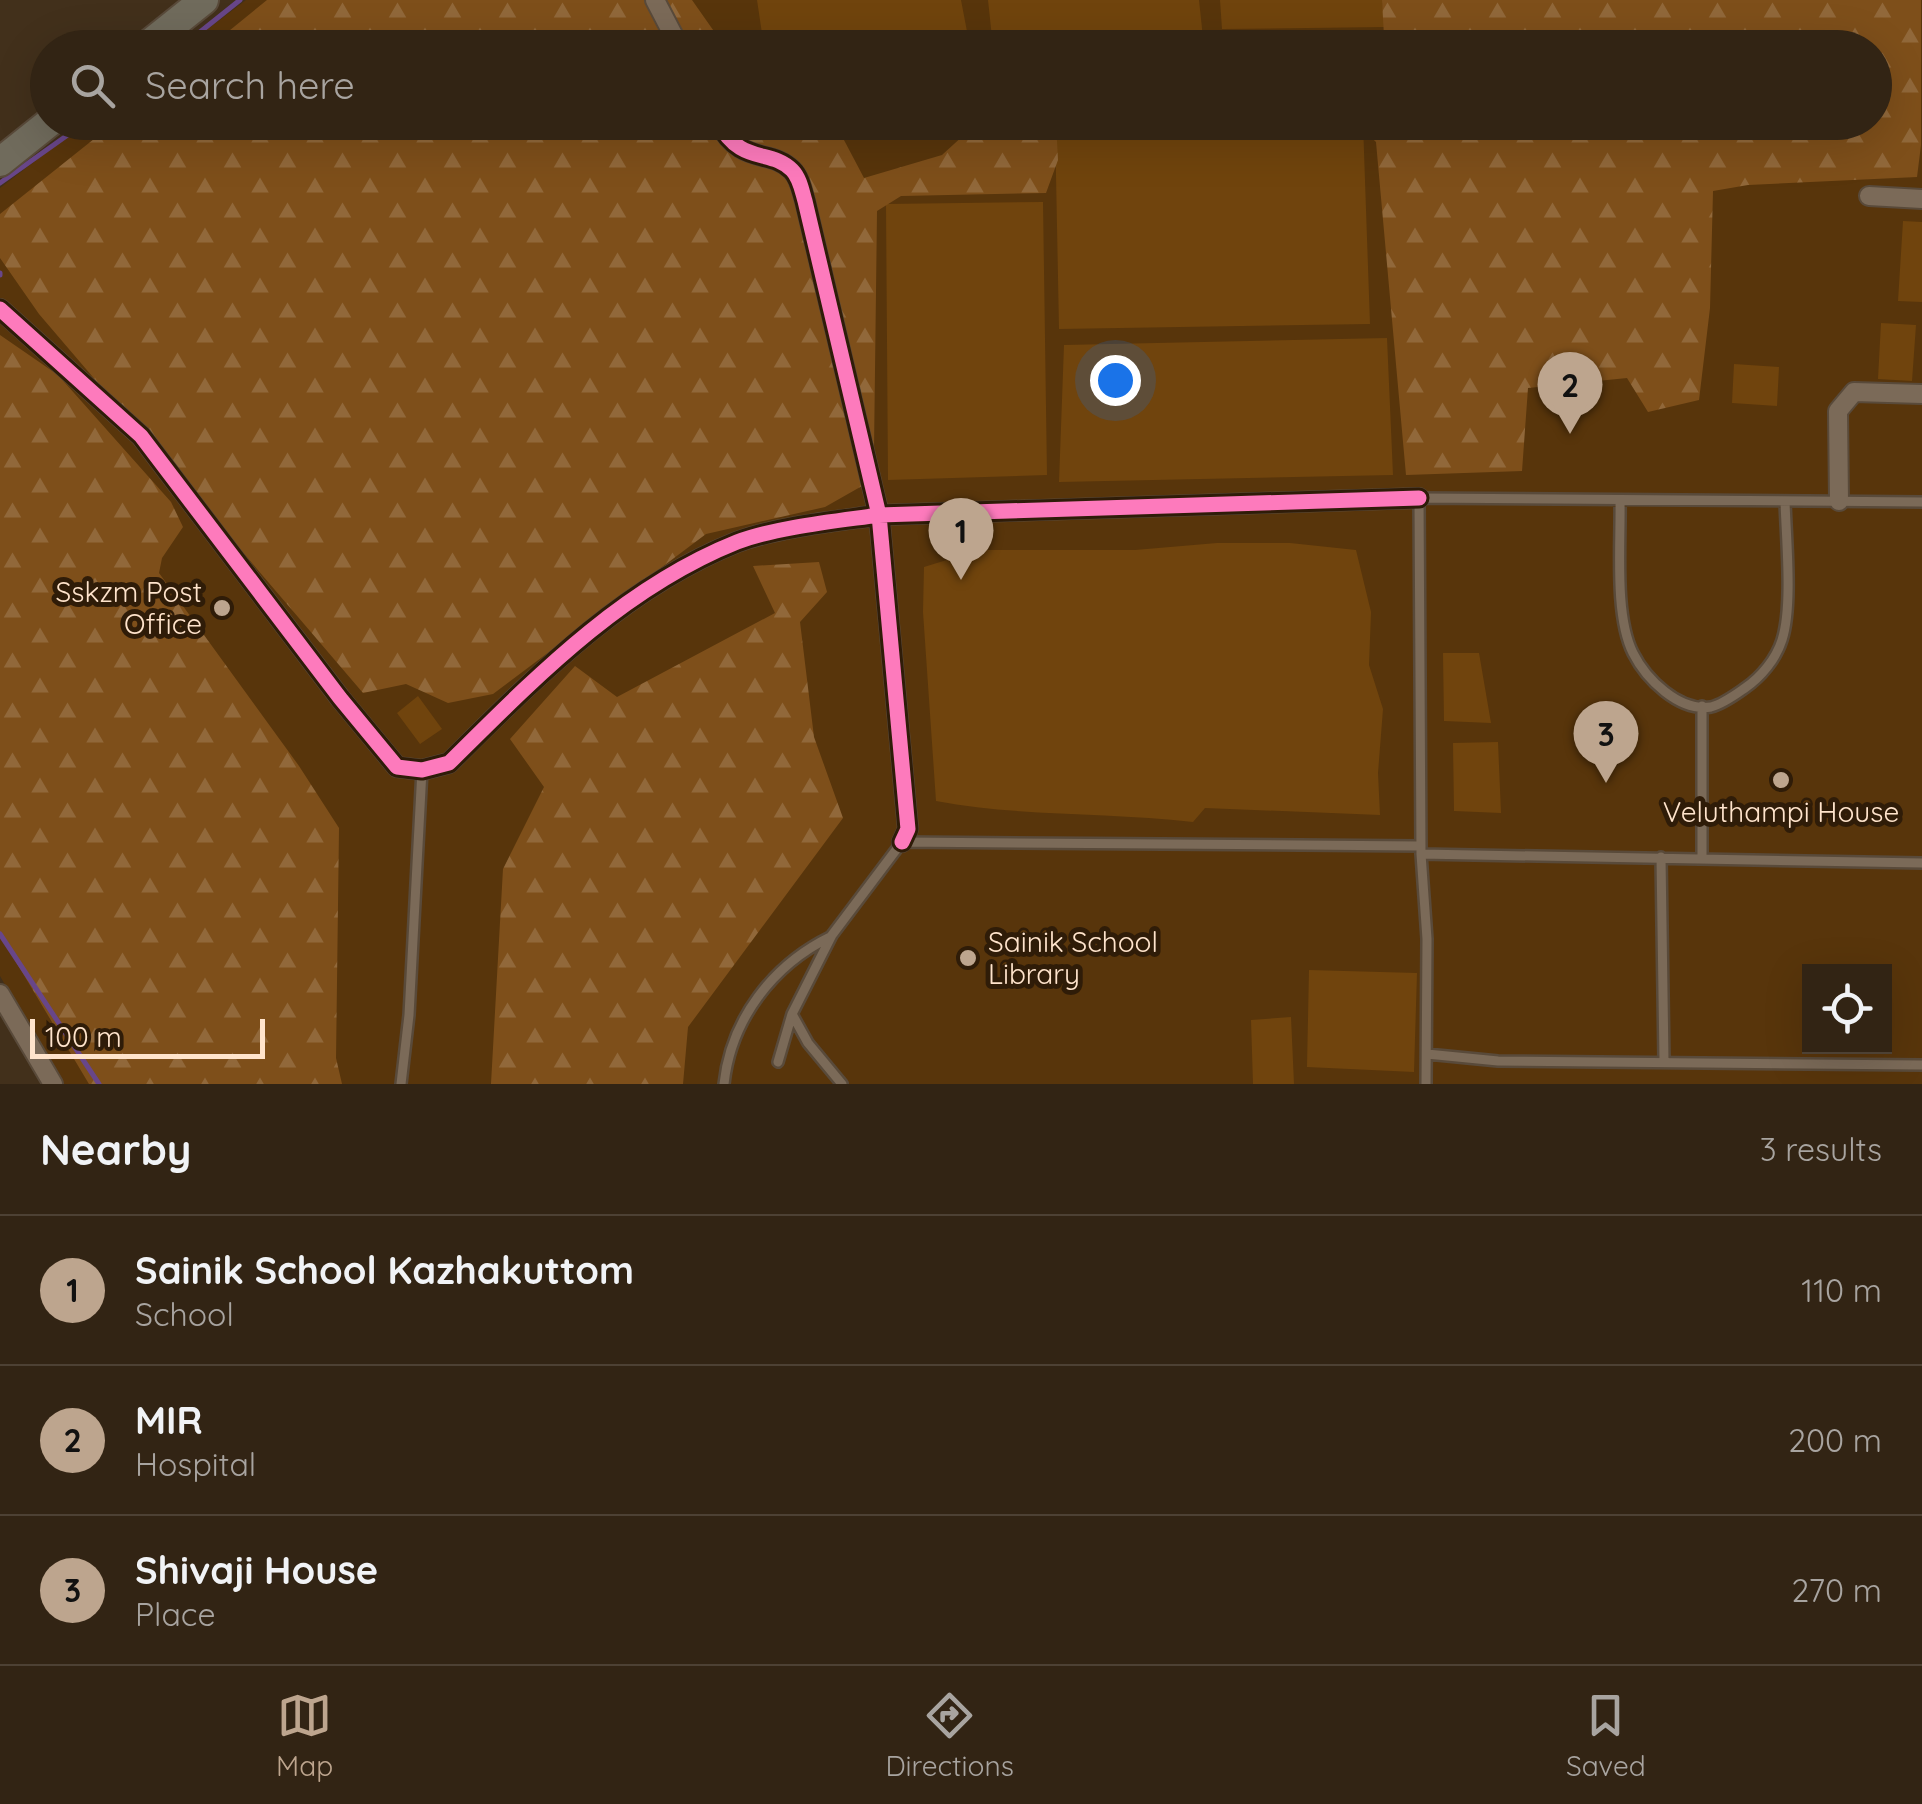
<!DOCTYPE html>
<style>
body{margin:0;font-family:Quicksand,sans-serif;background:#3d3022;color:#f1f3f6}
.controls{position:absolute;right:30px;bottom:30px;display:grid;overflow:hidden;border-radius:0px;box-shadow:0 10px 40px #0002}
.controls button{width:90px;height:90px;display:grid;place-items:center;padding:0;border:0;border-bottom:2px solid #4d4134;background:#322414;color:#f1f3f6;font:50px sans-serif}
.scale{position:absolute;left:30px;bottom:25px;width:235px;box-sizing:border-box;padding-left:10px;border:5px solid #ffe4cc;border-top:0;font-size:28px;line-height:35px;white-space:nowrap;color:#ffe4cc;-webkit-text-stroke:8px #2f1c08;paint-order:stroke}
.you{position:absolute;left:1115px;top:380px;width:35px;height:35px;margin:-25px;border:8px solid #fff;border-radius:50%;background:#1a73e8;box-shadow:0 0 0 15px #1a73e833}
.badge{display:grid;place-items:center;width:65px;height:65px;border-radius:50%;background:#bda58e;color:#111;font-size:32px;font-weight:700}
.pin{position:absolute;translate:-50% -82px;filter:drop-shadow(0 2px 5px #0008)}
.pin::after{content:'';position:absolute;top:52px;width:35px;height:30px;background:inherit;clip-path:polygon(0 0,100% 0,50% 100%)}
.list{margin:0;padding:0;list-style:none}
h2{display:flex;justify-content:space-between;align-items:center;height:130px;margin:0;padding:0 40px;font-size:42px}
h2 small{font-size:32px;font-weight:400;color:#a8a4a0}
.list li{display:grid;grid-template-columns:65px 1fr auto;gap:30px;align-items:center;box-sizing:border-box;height:150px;padding:0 40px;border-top:2px solid #4d4134}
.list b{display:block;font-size:38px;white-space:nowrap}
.list p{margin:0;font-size:32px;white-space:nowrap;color:#a8a4a0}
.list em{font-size:32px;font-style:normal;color:#a8a4a0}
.icon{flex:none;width:55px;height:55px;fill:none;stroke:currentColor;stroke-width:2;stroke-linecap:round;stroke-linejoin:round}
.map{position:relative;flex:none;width:1922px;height:1084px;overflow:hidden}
.search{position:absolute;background:#322414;box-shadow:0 10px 40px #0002;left:30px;right:30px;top:30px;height:110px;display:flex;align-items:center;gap:25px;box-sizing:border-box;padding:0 35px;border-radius:55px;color:#a8a4a0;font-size:38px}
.sheet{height:580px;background:#322414}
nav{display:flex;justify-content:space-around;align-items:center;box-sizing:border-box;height:140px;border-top:2px solid #4d4134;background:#322414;font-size:28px;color:#a8a4a0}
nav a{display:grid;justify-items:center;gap:5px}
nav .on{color:#bda58e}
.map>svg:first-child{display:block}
</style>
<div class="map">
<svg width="1922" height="1084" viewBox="0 0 1922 1084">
<defs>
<pattern id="forest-firs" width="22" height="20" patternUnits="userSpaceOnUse" patternTransform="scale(2.5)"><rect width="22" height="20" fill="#7e4f1a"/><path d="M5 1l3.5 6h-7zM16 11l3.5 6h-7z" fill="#91683a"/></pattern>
</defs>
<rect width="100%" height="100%" fill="#42301b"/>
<path fill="#58350b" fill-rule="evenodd" d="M246,0H1922V1084H62L0,976V188L86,122H1874V48L184,47ZM1810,972H1884V1046H1810Z"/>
<path fill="#70440d" d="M757,0H961L970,47H764Z
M988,0H1199L1204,47H993Z
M1220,0H1382L1385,27L1222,29Z
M1055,123H1363L1370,324L1059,329Z
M1043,202L1047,475L888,480L886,204Z
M1903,221L1922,222V302L1898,301Z
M1881,323L1916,325L1912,381L1878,379Z
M1387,338L1393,475L1059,482L1064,345Z
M1734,364L1779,367L1777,406L1732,403Z
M1217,543H1290L1356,550L1371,612L1369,665L1383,709L1378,773L1380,815L1205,808L1193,822C1107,812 1021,817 936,801L923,612L924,567L979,550H1135Z
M1443,653H1479L1491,723L1444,721Z
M418,696L442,729L420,744L397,713Z
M1498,742L1501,813L1454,811L1453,743Z
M1309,970L1417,973L1414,1072L1307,1067Z
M1291,1017L1294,1084H1253L1251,1020Z"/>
<path fill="url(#forest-firs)" d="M267,0H692L725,47L208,48Z
M1382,0H1921V145L1917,177L1748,185L1713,191L1710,308L1699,400L1648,412L1627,378L1528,388L1522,471L1406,475L1376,142L1356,123L1874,122V48L1356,47L1384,36Z
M114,123H835L864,178L942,155L977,123H1056L1058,160L1046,193L901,196L877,211L874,449L862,486L825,507L706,534L493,694L448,703L406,684L363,693L39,314L0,258V214Z
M0,335L58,375L171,502L183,527L162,558L159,573L299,766L339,828L336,1058L342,1084H89L0,935Z
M819,562L827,592L800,622L814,737L843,818L688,1027L683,1084H491L503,869L544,787L510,739L575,666L617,697L775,613L753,566Z"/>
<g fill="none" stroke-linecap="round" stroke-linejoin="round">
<path stroke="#684689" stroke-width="5" d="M180,48L240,0
M0,183L86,122
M0,273V275
M0,934L99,1084"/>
<g stroke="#594a3a" stroke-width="14">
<path id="service" d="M1620,500C1621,543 1614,615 1633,653C1646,679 1679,712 1711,707C1723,704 1735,695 1745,688C1761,677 1776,659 1782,640C1793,606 1786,538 1785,501
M1922,502L1419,498L1421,854L1922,863
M1421,854L1427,939L1426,1084
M1661,857L1664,1061
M1702,858V706
M792,1014L808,1043L842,1084
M1427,1054L1498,1061L1922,1065
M778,1062L792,1014L832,935L902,842L1420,846
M401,1084L409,1015L422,770
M724,1084C731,1019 773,965 830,937"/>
</g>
<g stroke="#594a3a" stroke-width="22">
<path id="minor" d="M655,0L680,48
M718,122C741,166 770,148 792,170C800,178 802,191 805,201L879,515L908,829L902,842
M1869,196L1922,199
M0,309L141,436L340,698L397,767L422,770L449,763C535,678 622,588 737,542C777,527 837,521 879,515L1419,498
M1839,501L1838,411L1854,392L1922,394
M0,994L53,1084"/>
</g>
<g stroke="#594a3a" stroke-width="32">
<path id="primary" d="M144,48L204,0
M0,162L50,122"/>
</g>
<use href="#service" stroke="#7b6a58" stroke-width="9"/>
<use href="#minor" stroke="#7b6a58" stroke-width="18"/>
<use href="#primary" stroke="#706b5c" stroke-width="28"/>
<g stroke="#2f1c08" stroke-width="21">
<path id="cycleway" d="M718,122C741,166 770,148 792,170C800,178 802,191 805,201L879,515L908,829L902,842
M0,309L141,436L340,698L397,767L422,770L449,763C535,678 622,588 737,542C777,527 837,521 879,515L1419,498"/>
</g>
<use href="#cycleway" stroke="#fd7abc" stroke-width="15"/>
</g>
<g fill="#bda58e" stroke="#2f1c08" stroke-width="4">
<circle cx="222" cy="608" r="10"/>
<circle cx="1781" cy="780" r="10"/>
<circle cx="968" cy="958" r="10"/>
</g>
<g text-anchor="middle" stroke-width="10" stroke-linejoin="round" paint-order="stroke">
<g font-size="28" fill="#ffe4cc" stroke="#2f1c08" text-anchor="end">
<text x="202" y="602">Sskzm Post<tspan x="202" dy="32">Office</tspan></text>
<text x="1781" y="822" text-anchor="middle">Veluthampi House</text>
<text x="988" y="952" text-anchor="start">Sainik School<tspan x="988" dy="32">Library</tspan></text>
</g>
</g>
</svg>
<div class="controls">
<button><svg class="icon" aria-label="locate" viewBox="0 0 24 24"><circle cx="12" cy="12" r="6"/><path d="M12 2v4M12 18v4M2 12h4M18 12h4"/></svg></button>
</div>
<div class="scale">100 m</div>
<div class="you"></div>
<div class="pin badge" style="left:961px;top:580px">1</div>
<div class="pin badge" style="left:1570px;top:434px">2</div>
<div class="pin badge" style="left:1606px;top:783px">3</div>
<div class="search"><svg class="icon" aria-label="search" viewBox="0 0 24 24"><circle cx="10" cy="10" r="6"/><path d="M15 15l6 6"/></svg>Search here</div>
</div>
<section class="sheet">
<h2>Nearby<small>3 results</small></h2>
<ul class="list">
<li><span class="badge">1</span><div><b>Sainik School Kazhakuttom</b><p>School</p></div><em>110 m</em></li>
<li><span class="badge">2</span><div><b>MIR</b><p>Hospital</p></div><em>200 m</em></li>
<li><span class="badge">3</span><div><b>Shivaji House</b><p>Place</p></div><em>270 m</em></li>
</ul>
</section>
<nav>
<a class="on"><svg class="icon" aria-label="map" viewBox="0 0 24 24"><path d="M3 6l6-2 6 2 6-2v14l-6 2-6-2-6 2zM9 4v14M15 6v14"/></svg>Map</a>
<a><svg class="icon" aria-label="directions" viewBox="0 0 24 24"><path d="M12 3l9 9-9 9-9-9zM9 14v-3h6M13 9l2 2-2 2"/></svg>Directions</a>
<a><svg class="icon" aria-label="saved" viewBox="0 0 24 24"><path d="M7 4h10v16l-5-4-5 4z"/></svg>Saved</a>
</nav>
